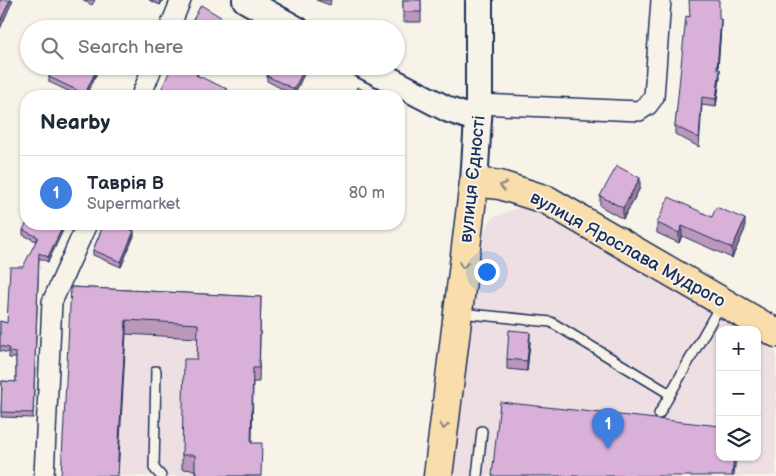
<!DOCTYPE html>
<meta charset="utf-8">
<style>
body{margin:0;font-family:"Balsamiq Sans",sans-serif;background:#f6f6f7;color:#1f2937}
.controls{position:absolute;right:15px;bottom:15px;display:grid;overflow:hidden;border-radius:10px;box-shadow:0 1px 4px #0004}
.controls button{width:45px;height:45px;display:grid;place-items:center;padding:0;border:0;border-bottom:1px solid #e0e1e3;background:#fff;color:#1f2937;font:25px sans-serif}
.you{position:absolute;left:486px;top:271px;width:18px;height:18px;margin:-12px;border:4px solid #fff;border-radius:50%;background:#1a73e8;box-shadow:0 0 0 8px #1a73e833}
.badge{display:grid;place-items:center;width:32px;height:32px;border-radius:50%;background:#c8321e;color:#fff;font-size:16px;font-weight:700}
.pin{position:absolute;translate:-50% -41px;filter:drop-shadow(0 1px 2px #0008)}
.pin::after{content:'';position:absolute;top:26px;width:18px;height:15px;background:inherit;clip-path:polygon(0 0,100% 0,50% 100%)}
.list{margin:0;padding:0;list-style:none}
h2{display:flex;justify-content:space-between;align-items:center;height:65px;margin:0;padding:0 20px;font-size:21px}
h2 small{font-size:16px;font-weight:400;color:#747a83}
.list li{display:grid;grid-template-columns:32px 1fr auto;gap:15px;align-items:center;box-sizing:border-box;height:75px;padding:0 20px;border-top:1px solid #e0e1e3}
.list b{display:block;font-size:19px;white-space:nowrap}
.list p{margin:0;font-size:16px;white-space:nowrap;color:#747a83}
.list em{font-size:16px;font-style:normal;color:#747a83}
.icon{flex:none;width:28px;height:28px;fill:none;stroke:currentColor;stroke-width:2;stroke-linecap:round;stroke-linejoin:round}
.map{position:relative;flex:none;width:776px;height:476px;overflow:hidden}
.search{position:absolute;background:#fff;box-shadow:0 1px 4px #0004;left:20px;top:20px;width:385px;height:55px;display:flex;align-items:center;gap:12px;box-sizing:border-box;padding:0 18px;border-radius:28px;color:#747a83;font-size:19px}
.panel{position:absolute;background:#fff;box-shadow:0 1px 4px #0004;left:20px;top:90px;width:385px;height:140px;border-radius:20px}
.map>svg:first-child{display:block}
</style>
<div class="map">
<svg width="776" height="476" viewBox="0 0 776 476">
<rect width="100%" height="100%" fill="#f7f3e8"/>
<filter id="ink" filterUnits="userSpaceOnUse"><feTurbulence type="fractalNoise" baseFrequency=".02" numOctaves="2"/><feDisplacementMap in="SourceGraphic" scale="10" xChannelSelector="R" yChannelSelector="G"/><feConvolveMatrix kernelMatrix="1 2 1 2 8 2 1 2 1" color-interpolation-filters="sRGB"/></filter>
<g filter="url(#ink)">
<path fill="#eedfe3" d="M517,208H529L551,216L741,330H720V457H757V340L776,351V476H450L479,236L494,217Z
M71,301L261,312L259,382L253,383L251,457L262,458L261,476H61Z"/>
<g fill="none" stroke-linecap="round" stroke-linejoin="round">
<g stroke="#1b2f5e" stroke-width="12">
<path id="service" d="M460,313L551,322L670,394
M156,371L154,468L161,476
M659,414L721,304
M477,476L482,431"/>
</g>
<g stroke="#1b2f5e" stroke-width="22">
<path id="minor" d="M169,29L181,0
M141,96L153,66
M479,104L639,111L648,105L654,97L661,0
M44,476L52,302L87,224"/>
</g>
<g stroke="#1b2f5e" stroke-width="28">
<path id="tertiary" d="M245,0L297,29
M364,66L449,110L478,120"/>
</g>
<g stroke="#1b2f5e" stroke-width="30">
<path id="secondary" d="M474,182L479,104V0"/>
</g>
<g stroke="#1b2f5e" stroke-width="31">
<path id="primary" d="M438,476L474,182L500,185L547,200L776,333"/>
</g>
<use href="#service" stroke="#f7f3e8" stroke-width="9"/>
<use href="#minor" stroke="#f7f3e8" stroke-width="19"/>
<use href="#tertiary" stroke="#f7f3e8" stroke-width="24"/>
<use href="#secondary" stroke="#f7f3e8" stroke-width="26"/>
<use href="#primary" stroke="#f9deab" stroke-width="28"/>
</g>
<path fill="#bb98ba" stroke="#1b2f5e" d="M83,0H95L92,5Z
M149,0H163L160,5Z
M316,0H331L330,5Z
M403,0H421V22H403Z
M689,17L719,19L721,27L718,69L720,77L716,107L702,105L699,147L675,134V126Z
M54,66H100L86,96H79L49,82V77Z
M306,66V70L294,95L267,81V76Z
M197,71L198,76L227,94L226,96H164L161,95V90Z
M640,188L623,219L600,206V196Z
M712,217L745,229L732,258L682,236L679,243L657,233V223Z
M104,224H136L133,231L134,236L121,267L93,255V250Z
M64,228L48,262L39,258L33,418L1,417L2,381L16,382V358H9V353L0,351V321L7,323L36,241L23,235V230Z
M71,287L261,297L259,382H253L252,443L261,476H195V470L182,469V455L197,359L198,338L126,334Z
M530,342L527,371L507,369V359Z"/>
<path fill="#987c97" stroke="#1b2f5e" d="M10,0H13L0,29V22Z
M160,0H163L160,5Z
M224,19V24L222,29H218Z
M721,19V27L717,77V69Z
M98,66H100L86,96H85V94Z
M197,66H200L195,75V70Z
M306,66V70L294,95V89Z
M720,69V77L716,107V99Z
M227,89V94L226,96H224Z
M640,178V188L623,219V208Z
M745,219V229L732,258V248Z
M64,224V228L48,262V257Z
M134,224H136L131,235V230Z
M682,226V236L679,243V233Z
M134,231V236L121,267V262Z
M126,320V334L118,476H117Z
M530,332V342L527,371V361Z
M734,457H736L734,476H732Z"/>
<path fill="#d9b1d8" stroke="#1b2f5e" d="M0,0H10L0,22Z
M403,0H421V12H403Z
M689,0H719V19H721L717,69H720L716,99L702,97L699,138L675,126L686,16L690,17Z
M201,5L224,19L218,29H188Z
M54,66H98L85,94L49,77Z
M172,66H197L195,70L198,71L196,75L227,89L224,96H191L188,95L187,96H177L161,90Z
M272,66H306L294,89L267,76Z
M357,87L376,96H353Z
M617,166L640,178L623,208L600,196Z
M669,197L712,217L716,207L745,219L732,248L682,226L679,233L657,223Z
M26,224H64L48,257L39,253L33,413L1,412L2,381L16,382V353L9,352V348L0,346V321L7,323L10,267H23L38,237L23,230Z
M104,224H134L131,230L134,231L121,262L93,250Z
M71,287L261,297L259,368H253L251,443H262L261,476H199L195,470V455H182L184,359H197L198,324L126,320L117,476H61Z
M509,330L530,332L527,361L507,359Z
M500,402L720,426V457H734L732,476H492Z"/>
<defs><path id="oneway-chevron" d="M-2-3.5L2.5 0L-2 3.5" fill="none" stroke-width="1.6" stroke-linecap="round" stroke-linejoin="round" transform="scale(1.25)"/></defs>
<g stroke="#8a8684">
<use href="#oneway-chevron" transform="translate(503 186) rotate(-168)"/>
<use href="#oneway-chevron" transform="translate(463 265) rotate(97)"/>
<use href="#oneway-chevron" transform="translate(444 426) rotate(97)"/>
</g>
</g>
<g text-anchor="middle" stroke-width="4" stroke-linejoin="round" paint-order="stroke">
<g font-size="18" fill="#1b2f5e" stroke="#f7f3e8">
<text transform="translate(472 179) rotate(-84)" y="6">вулиця Єдності</text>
<text transform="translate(628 249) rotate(29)" y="6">вулиця Ярослава Мудрого</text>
</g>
</g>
</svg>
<div class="controls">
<button>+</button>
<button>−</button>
<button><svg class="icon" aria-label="layers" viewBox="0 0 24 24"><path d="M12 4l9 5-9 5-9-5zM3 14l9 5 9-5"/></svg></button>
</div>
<div class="you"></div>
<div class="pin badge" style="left:608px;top:449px;background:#3f7fe0">1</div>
<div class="search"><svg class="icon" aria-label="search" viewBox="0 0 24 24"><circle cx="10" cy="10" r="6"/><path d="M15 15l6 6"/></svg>Search here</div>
<section class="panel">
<h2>Nearby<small></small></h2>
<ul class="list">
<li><span class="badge" style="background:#3f7fe0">1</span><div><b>Таврія В</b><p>Supermarket</p></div><em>80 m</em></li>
</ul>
</section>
</div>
